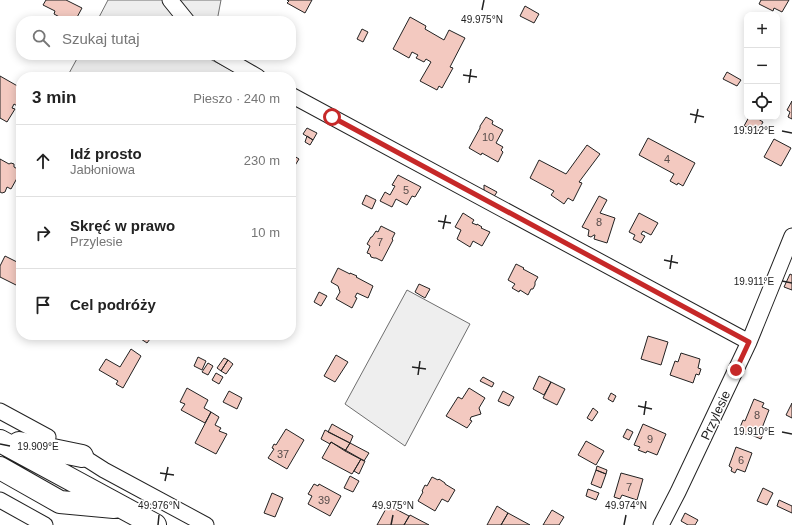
<!DOCTYPE html>
<html lang="pl">
<meta charset="utf-8">
<style>
body{margin:0;font-family:Arial,sans-serif;background:#f2f2f2;color:#222}
.controls{position:absolute;right:12px;top:12px;display:grid;overflow:hidden;border-radius:8px;box-shadow:0 2px 10px #0003}
.controls button{width:36px;height:36px;display:grid;place-items:center;padding:0;border:0;border-bottom:1px solid #e0e0e0;background:#fff;color:#222;font:20px sans-serif}
.stop{position:absolute;width:12px;height:12px;margin:-9px;border:3px solid #c62828;border-radius:50%;background:#fff}
.stop.end{background:#c62828;border-color:#fff;box-shadow:0 1px 4px #0008}
.list{margin:0;padding:0;list-style:none}
h2{display:flex;justify-content:space-between;align-items:center;height:52px;margin:0;padding:0 16px;font-size:17px}
h2 small{font-size:13px;font-weight:400;color:#767676}
.list li{display:grid;grid-template-columns:26px 1fr auto;gap:12px;align-items:center;box-sizing:border-box;height:72px;padding:0 16px;border-top:1px solid #e0e0e0}
.list b{display:block;font-size:15px;white-space:nowrap}
.list p{margin:0;font-size:13px;white-space:nowrap;color:#767676}
.list em{font-size:13px;font-style:normal;color:#767676}
.icon{flex:none;width:22px;height:22px;fill:none;stroke:currentColor;stroke-width:2;stroke-linecap:round;stroke-linejoin:round}
.map{position:relative;flex:none;width:792px;height:525px;overflow:hidden}
.search{position:absolute;background:#fff;box-shadow:0 2px 10px #0003;left:16px;top:16px;width:280px;height:44px;display:flex;align-items:center;gap:10px;box-sizing:border-box;padding:0 14px;border-radius:16px;color:#767676;font-size:15px}
.panel{position:absolute;background:#fff;box-shadow:0 2px 10px #0003;left:16px;top:72px;width:280px;height:268px;border-radius:16px}
.map>svg:first-child{display:block}
</style>
<div class="map">
<svg width="792" height="525" viewBox="0 0 792 525">
<rect width="100%" height="100%" fill="#fff"/>
<path fill="#eee" stroke="#6f6f6f" d="M108,0H163L180,21H97Z
M176,0H221L217,21H193Z
M79,55H207L210,59L244,77H67Z
M407,290L470,324L405,446L345,404Z"/>
<path fill="#f3c9c0" stroke="#222" d="M46,0H66L82,8L75,21H67L54,14L55,11L43,5Z
M287,0H312L305,13L287,3L289,1Z
M761,0H789L782,12L774,8L773,11L759,4Z
M525,6L539,14L534,23L520,16Z
M410,17L426,26L425,29L444,40L449,30L465,38L450,67L453,68L442,88L439,86L437,90L420,81L431,62L426,59L424,62L416,58L418,55L412,52L409,58L393,49Z
M362,29L368,32L363,42L357,39Z
M727,72L741,80L737,86L723,79Z
M0,76L21,88V102L19,107L14,104L12,108L15,109L7,122L0,118Z
M792,101V119L788,117L790,112L787,110Z
M486,117L493,121L492,124L503,130L496,143L503,147L501,150L503,152L498,162L482,153L481,155L469,148L480,128V126Z
M749,117H755L763,122L758,131L748,125L747,127L744,126Z
M307,128L317,133L313,140L303,134Z
M307,136L313,140L310,145L305,142Z
M648,138L695,163L683,186L678,183L677,185L670,181L674,174L639,155Z
M774,139L791,148L781,166L764,157Z
M587,145L600,154L579,182L582,183L573,201L568,198L564,204L551,195L554,191L530,178L539,160L566,174Z
M291,154L299,159L291,172Z
M0,159L9,164L11,163L14,164V167L21,171L11,189L7,187L5,192L2,193L0,192Z
M398,175L421,187L415,197L412,196L407,205L396,199L392,207L380,201L385,192L390,195L395,186L392,185Z
M484,185L497,192L493,198L484,192Z
M366,195L376,200L372,209L362,204Z
M599,196L607,200L600,213L615,218L607,243L594,239L595,235H594L591,237L588,236L589,230L582,227Z
M463,213L474,220L472,223L477,225V224L482,227L481,228L490,232L482,246L473,241L470,247L457,239L461,230L455,227Z
M639,213L658,223L651,235L643,231L641,234L645,236L641,243L633,239L635,235L629,232Z
M381,226L395,233L392,239L393,240L382,261L376,258H374L371,257L370,254L367,253L370,246L367,244L371,237H372L376,231L378,232Z
M5,256L21,264V280L18,286L0,277V266Z
M516,264L524,268L523,269L538,277L535,282V285L533,289H531L528,295L520,290L519,292L512,288L515,284L508,280Z
M338,268L350,274V273L357,276L356,277L373,286L368,298L357,293L355,297L357,298L352,308L336,299L340,292L338,286L331,282Z
M790,274L792,275V290L784,287Z
M419,284L430,289L425,298L415,292Z
M319,292L327,296L321,306L314,302Z
M135,335H153L147,343Z
M648,336L668,342L661,365L641,359Z
M131,349L141,356L123,388L116,384L118,381L99,370L106,359L120,367Z
M681,353L700,359L698,368L701,369L699,375L696,374L693,383L670,375L675,361L678,362Z
M336,355L348,362L335,382L324,376Z
M198,357L206,361L202,370L194,366Z
M224,358L228,360L221,371L217,368Z
M228,360L233,364L226,374L221,371Z
M208,363L213,366L208,375L202,372Z
M216,373L223,377L219,384L212,380Z
M539,376L551,382L544,395L533,389Z
M483,377L494,383L492,387L480,381Z
M551,382L565,389L557,405L543,398Z
M187,388L208,400L204,408L211,412L205,423L181,410L185,404L180,402Z
M469,388L485,398L479,408L481,414L471,417L470,420L472,421L467,428L446,416L458,397L462,399Z
M229,391L242,398L237,409L223,402Z
M503,391L514,397L509,406L498,401Z
M611,393L616,396L613,402L608,399Z
M754,399L764,403L762,407L769,410L762,428L765,429L761,439L739,430L743,420L745,421Z
M792,403V418L786,415Z
M593,408L598,412L592,421L587,418Z
M211,412L219,417L215,425L221,428L219,431L227,434L216,454L195,443Z
M332,424L353,436L350,443L328,432Z
M643,424L666,434L657,455L647,451L646,453L638,450L640,447L634,445Z
M286,429L304,440L287,469L268,458L274,449L272,448L274,444L276,445Z
M627,429L633,432L629,440L623,437Z
M325,430L350,443L345,451L331,442L330,444L321,439Z
M586,441L604,451L596,465L578,455Z
M331,442L361,459L352,474L322,458Z
M350,443L369,453L364,461L345,451Z
M736,447L752,453L745,472L737,469L735,473L731,471L732,468L729,466Z
M361,459L365,461L359,474L354,471Z
M597,466L607,470L606,474L596,470Z
M596,470L606,474L601,488L591,484Z
M621,473L643,479L637,500L622,495L620,499L614,497Z
M350,476L359,481L353,492L344,488Z
M432,477L438,480L439,479L445,483V484L455,490L448,502L442,499L435,511L418,501L423,492L422,491L425,485L427,486Z
M314,484L318,486L319,484L341,496L330,516L308,504L312,496L308,494Z
M763,488L773,493L767,505L757,501Z
M588,489L599,493L596,500L586,496Z
M272,493L283,498L275,517L264,513Z
M779,500L792,506V513L777,506Z
M388,505L409,516L404,525H377Z
M497,506L508,513L501,525H487Z
M552,510L564,517L559,525H543Z
M508,513L530,525H501Z
M685,513L698,520L695,525H688L681,521Z
M410,515L429,525H404Z"/>
<g fill="none" stroke-linecap="round" stroke-linejoin="round">
<g stroke="#222" stroke-width="17">
<path id="minor" d="M170,0L187,21
M220,55L258,77
M291,95L749,342
M0,411L48,437
M82,456L104,470L206,525
M0,500L45,525
M661,525L678,492L749,342L792,236"/>
</g>
<g stroke="#222" stroke-width="24">
<path id="highway" d="M0,441L155,525
M19,443L82,456
M0,468L60,502L114,507"/>
</g>
<use href="#minor" stroke="#fff" stroke-width="15"/>
<use href="#highway" stroke="#fff" stroke-width="22"/>
</g>
<g fill="none" stroke-linecap="round" stroke-linejoin="round">
<path stroke="#c62828" stroke-width="5" d="M332,117L749,342L736,370"/>
</g>
<path fill="none" stroke="#222" stroke-width="1.5" d="M482,10L484,0M463,75L477,77M469,83L471,69M690,114L704,117M695,123L698,109M782,131L792,133M438,221L451,223M443,229L446,215M664,260L678,263M670,269L672,255M782,281L792,283M412,367L426,369M418,375L420,361M638,406L652,409M644,415L646,401M782,432L792,434M0,444L10,446M160,473L174,475M165,481L168,467M158,525L159,515M391,525L393,515M624,525L626,515"/>
<g text-anchor="middle" stroke-width="3" stroke-linejoin="round" paint-order="stroke">
<g font-size="11" fill="#564c4a">
<text x="488" y="141">10</text>
<text x="667" y="163">4</text>
<text x="406" y="194">5</text>
<text x="599" y="226">8</text>
<text x="380" y="246">7</text>
<text x="757" y="419">8</text>
<text x="650" y="443">9</text>
<text x="283" y="458">37</text>
<text x="741" y="464">6</text>
<text x="629" y="491">7</text>
<text x="324" y="504">39</text>
</g>
<g font-size="13" fill="#222" stroke="#fff">
<text transform="translate(715 415) rotate(-65)" y="5">Przylesie</text>
</g>
</g>
<g font-size="10" text-anchor="middle" fill="#222" stroke="#fff" stroke-width="3" stroke-linejoin="round" paint-order="stroke">
<text x="482" y="23">49.975°N</text>
<text x="754" y="134">19.912°E</text>
<text x="754" y="285">19.911°E</text>
<text x="754" y="435">19.910°E</text>
<text x="38" y="450">19.909°E</text>
<text x="159" y="509">49.976°N</text>
<text x="393" y="509">49.975°N</text>
<text x="626" y="509">49.974°N</text>
</g>
</svg>
<div class="controls">
<button>+</button>
<button>−</button>
<button><svg class="icon" aria-label="locate" viewBox="0 0 24 24"><circle cx="12" cy="12" r="6"/><path d="M12 2v4M12 18v4M2 12h4M18 12h4"/></svg></button>
</div>
<div class="stop" style="left:332px;top:117px"></div>
<div class="stop end" style="left:736px;top:370px"></div>
<div class="search"><svg class="icon" aria-label="search" viewBox="0 0 24 24"><circle cx="10" cy="10" r="6"/><path d="M15 15l6 6"/></svg>Szukaj tutaj</div>
<section class="panel">
<h2>3 min<small>Pieszo · 240 m</small></h2>
<ul class="list">
<li><svg class="icon" aria-label="ahead" viewBox="0 0 24 24"><path d="M12 20V5M6 11l6-6 6 6"/></svg><div><b>Idź prosto</b><p>Jabłoniowa</p></div><em>230 m</em></li>
<li><svg class="icon" aria-label="right" viewBox="0 0 24 24"><path d="M7 20v-9h11M14 6l5 5-5 5"/></svg><div><b>Skręć w prawo</b><p>Przylesie</p></div><em>10 m</em></li>
<li><svg class="icon" aria-label="arrive" viewBox="0 0 24 24"><path d="M6 21V4h12l-3 4 3 4H6"/></svg><div><b>Cel podróży</b></div></li>
</ul>
</section>
</div>
